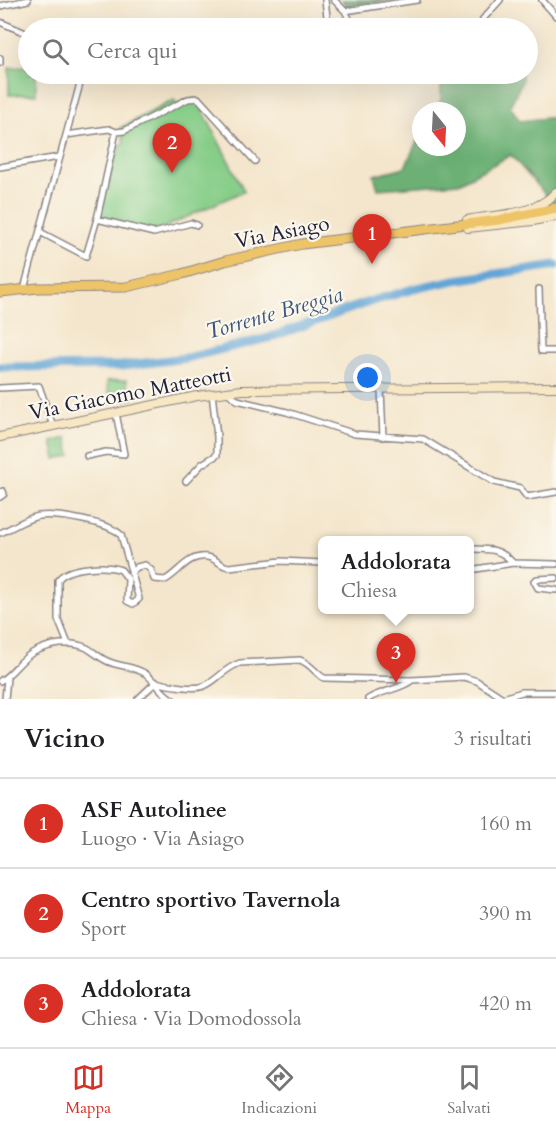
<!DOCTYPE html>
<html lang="it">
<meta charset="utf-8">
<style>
body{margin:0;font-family:Cardo,serif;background:#f2f2f2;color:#202124}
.compass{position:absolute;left:412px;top:102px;width:54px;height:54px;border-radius:50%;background:#fff;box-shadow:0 6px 24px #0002;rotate:162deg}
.you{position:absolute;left:368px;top:378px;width:21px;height:21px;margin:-15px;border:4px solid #fff;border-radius:50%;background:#1a73e8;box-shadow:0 0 0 9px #1a73e833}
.badge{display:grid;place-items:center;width:39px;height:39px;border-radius:50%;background:#d93025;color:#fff;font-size:20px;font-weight:700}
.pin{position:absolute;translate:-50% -50px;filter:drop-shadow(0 2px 3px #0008)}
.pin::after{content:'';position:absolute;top:32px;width:21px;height:18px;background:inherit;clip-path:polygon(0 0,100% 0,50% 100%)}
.popup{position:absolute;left:318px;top:536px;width:156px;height:78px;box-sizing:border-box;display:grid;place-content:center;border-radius:9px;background:#fff;filter:drop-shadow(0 2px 4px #0005);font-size:20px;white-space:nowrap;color:#757577}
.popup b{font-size:22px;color:#202124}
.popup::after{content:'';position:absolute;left:50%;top:100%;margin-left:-12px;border:12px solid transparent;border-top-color:#fff}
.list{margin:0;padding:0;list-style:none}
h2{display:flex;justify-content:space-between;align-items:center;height:78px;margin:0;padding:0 24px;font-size:26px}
h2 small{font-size:20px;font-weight:400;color:#757577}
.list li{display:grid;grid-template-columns:39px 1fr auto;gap:18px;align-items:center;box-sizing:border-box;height:90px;padding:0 24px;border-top:2px solid #e0e0e0}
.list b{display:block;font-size:22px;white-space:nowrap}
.list p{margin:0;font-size:20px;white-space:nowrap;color:#757577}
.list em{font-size:20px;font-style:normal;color:#757577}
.icon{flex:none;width:33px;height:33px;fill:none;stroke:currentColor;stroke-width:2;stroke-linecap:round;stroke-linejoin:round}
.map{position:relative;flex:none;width:556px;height:699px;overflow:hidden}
.search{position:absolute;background:#fff;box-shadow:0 6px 24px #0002;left:18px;right:18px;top:18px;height:66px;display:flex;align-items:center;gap:15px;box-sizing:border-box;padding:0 21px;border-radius:33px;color:#757577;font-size:22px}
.sheet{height:348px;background:#fff}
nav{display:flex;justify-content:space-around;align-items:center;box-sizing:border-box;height:84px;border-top:2px solid #e0e0e0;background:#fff;font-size:16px;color:#757577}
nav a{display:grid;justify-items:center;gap:3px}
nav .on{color:#d93025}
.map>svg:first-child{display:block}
</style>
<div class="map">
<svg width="556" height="699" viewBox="0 0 556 699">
<rect width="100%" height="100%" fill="#fbf7ec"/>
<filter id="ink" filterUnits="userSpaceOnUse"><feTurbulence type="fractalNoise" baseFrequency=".0167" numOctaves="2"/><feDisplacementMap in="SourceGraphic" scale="12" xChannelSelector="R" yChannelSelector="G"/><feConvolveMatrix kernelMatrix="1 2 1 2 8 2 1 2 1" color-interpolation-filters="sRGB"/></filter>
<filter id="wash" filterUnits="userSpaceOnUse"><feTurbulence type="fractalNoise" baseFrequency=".008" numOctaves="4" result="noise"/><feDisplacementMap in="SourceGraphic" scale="24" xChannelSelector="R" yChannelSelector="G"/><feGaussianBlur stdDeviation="1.35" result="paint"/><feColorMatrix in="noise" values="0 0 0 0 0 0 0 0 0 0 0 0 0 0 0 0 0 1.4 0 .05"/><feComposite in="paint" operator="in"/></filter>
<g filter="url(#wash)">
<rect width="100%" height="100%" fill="#f4e6cc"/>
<path fill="#86cd88" stroke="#547862" stroke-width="1.5" d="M28,67V74H36V94L9,95V68Z
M197,99L244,191L154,232L97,218L115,156L124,141L120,128L174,100L177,105L189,100Z
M127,380L128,392L108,393L107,381Z
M67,438L71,456L56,459L52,442Z"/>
<path fill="#6cb074" stroke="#476958" stroke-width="1.5" d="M341,0H397L347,6Z
M451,74H522V81L510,106L520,121L556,117V207L511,155L459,183L378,189L374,175L405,167L419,137H421V147H457V111H433L441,100V81Z"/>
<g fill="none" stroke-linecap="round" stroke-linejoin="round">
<path stroke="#62a5d6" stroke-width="9" d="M0,367L122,366L186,358L268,338L369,302L413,289L455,280L556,265"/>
</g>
</g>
<g filter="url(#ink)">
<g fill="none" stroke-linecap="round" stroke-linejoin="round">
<g stroke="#8b8484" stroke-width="8">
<path id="street" d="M325,0L328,25L333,28
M334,0L345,11L354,28
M542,0L556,16
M0,6L28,0
M345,11L417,0
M483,19L500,0
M0,22L28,34
M0,58V63
M66,135L109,129L116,132L124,131L188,99L198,98L255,161
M0,167L59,157
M97,219L154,233L191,223L197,225
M40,232L86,256L97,219L116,132
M24,289L81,80V74
M539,289L541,351H556
M0,388L39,386L53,426
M381,389L383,437
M227,392L237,400L287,412L355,434L423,439L494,482L520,488L527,497L556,492
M94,403L128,399
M87,456L106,452L124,454L116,413
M186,481L202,464L217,455V437L212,393
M0,492L3,491L4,494L0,497
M0,533C13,528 26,518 39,516C57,514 109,522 121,535L139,599L133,604L127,601L128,579L121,570C107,565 67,566 58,580V619L68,644
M470,549C488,549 500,548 513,563
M470,570L513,563L556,564
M131,573L137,567L145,565L151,570L154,579L165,580C179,573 188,554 207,557C216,558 220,566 229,567L281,561L322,563
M556,578L537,579L534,581L538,588L556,590
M0,681C13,674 20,659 34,652C50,644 71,640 87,648C94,652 100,658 107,661C120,667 134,666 146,674C156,682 161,693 172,699
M156,682C166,685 195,690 204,686C217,681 224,668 240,663L300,660C311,664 315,673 324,678L412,680L464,677L477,681L503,698L522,692H556
M5,699L7,678
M138,699L156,682
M368,699C382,690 403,689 412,680"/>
</g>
<g stroke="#8b8484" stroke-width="10">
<path id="secondary" d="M467,220C497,214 535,216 556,192
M468,228L533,221L556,216
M0,437L197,396L242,390L556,387"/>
</g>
<g stroke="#8b8484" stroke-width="11">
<path id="primary" d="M0,292L38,288L126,287L182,274L225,261L302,244L499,220L556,208"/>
</g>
<use href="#street" stroke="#fff" stroke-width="5"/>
<use href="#secondary" stroke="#f8e7c3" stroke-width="8"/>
<use href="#primary" stroke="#eec469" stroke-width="9"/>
</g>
</g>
<g text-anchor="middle" stroke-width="4.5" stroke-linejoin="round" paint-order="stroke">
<g font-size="21" fill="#22223b" stroke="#fbf7ec">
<text transform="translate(282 232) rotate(-11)" y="7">Via Asiago</text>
<text transform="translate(130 393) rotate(-11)" y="7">Via Giacomo Matteotti</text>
</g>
<g font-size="22" font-style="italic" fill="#3c5679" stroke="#fbf7ec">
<text transform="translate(274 312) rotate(-16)" y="8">Torrente Breggia</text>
</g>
</g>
</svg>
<svg class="compass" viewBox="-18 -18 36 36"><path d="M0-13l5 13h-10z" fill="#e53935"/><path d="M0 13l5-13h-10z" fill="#757577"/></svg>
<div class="you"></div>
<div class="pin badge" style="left:372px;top:264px">1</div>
<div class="pin badge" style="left:172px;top:173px">2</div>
<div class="pin badge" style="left:396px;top:683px">3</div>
<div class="popup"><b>Addolorata</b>Chiesa</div>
<div class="search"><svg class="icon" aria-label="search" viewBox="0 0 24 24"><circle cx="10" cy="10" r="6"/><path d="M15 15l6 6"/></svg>Cerca qui</div>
</div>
<section class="sheet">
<h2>Vicino<small>3 risultati</small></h2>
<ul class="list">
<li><span class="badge">1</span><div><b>ASF Autolinee</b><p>Luogo · Via Asiago</p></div><em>160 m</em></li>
<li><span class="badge">2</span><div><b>Centro sportivo Tavernola</b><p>Sport</p></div><em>390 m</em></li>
<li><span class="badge">3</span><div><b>Addolorata</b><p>Chiesa · Via Domodossola</p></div><em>420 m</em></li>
</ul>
</section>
<nav>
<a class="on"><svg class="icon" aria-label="map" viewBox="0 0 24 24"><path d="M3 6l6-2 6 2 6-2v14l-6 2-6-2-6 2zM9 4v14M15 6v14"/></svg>Mappa</a>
<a><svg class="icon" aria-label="directions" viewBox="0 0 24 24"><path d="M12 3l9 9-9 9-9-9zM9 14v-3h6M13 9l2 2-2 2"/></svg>Indicazioni</a>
<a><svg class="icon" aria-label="saved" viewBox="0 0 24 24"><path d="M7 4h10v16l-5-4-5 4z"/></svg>Salvati</a>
</nav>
